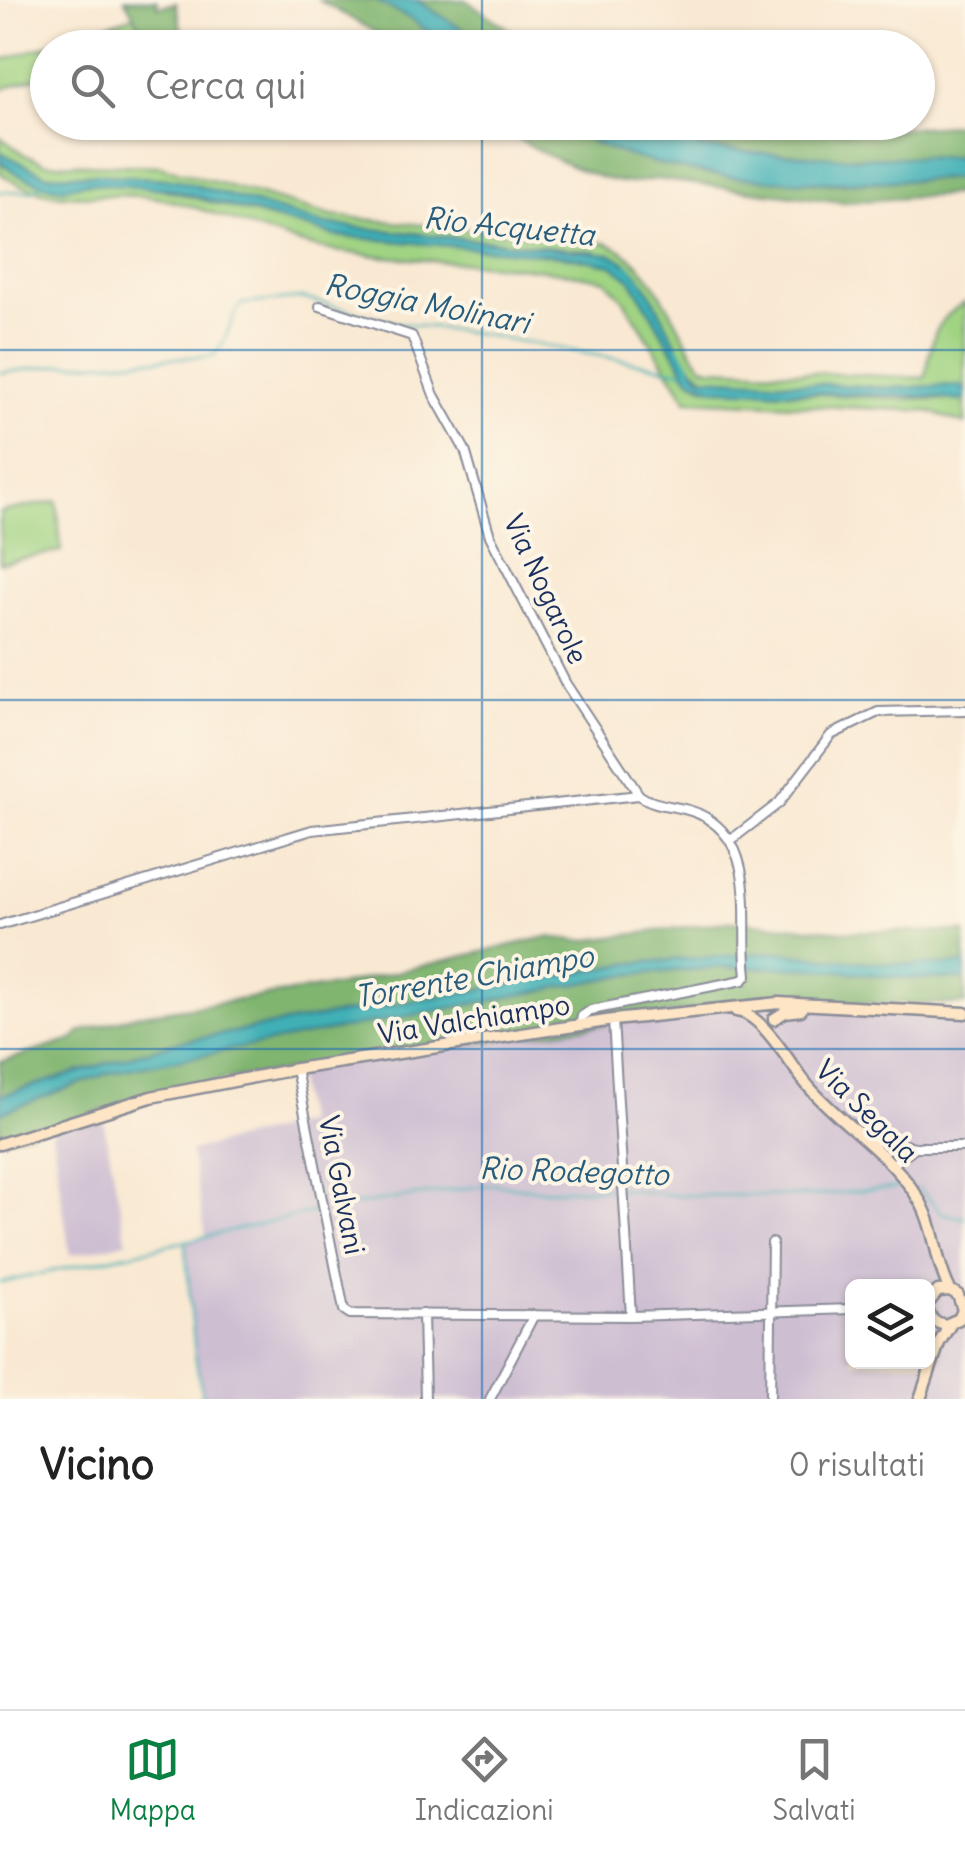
<!DOCTYPE html>
<html lang="it">
<style>
body{margin:0;font-family:Delius,sans-serif;background:#f6f6f6;color:#222}
.controls{position:absolute;right:30px;bottom:30px;display:grid;overflow:hidden;border-radius:15px;box-shadow:0 2px 8px #0004}
.controls button{width:90px;height:90px;display:grid;place-items:center;padding:0;border:0;border-bottom:2px solid #e0e0e0;background:#fff;color:#222;font:50px sans-serif}
.list{margin:0;padding:0;list-style:none}
h2{display:flex;justify-content:space-between;align-items:center;height:130px;margin:0;padding:0 40px;font-size:42px}
h2 small{font-size:32px;font-weight:400;color:#767676}
.icon{flex:none;width:55px;height:55px;fill:none;stroke:currentColor;stroke-width:2;stroke-linecap:round;stroke-linejoin:round}
.map{position:relative;flex:none;width:965px;height:1399px;overflow:hidden}
.search{position:absolute;background:#fff;box-shadow:0 2px 8px #0004;left:30px;right:30px;top:30px;height:110px;display:flex;align-items:center;gap:25px;box-sizing:border-box;padding:0 35px;border-radius:55px;color:#767676;font-size:38px}
.sheet{height:310px;background:#fff}
nav{display:flex;justify-content:space-around;align-items:center;box-sizing:border-box;height:140px;border-top:2px solid #e0e0e0;background:#fff;font-size:28px;color:#767676}
nav a{display:grid;justify-items:center;gap:5px}
nav .on{color:#0b8043}
.map>svg:first-child{display:block}
</style>
<div class="map">
<svg width="965" height="1399" viewBox="0 0 965 1399">
<rect width="100%" height="100%" fill="#fcf5e5"/>
<filter id="ink" filterUnits="userSpaceOnUse"><feTurbulence type="fractalNoise" baseFrequency=".01" numOctaves="2"/><feDisplacementMap in="SourceGraphic" scale="20" xChannelSelector="R" yChannelSelector="G"/><feConvolveMatrix kernelMatrix="1 2 1 2 8 2 1 2 1" color-interpolation-filters="sRGB"/></filter>
<filter id="wash" filterUnits="userSpaceOnUse"><feTurbulence type="fractalNoise" baseFrequency=".0048" numOctaves="4" result="noise"/><feDisplacementMap in="SourceGraphic" scale="40" xChannelSelector="R" yChannelSelector="G"/><feGaussianBlur stdDeviation="2.25" result="paint"/><feColorMatrix in="noise" values="0 0 0 0 0 0 0 0 0 0 0 0 0 0 0 0 0 1.4 0 .05"/><feComposite in="paint" operator="in"/></filter>
<g filter="url(#wash)">
<rect width="100%" height="100%" fill="#f9e9d3"/>
<path fill="#cdbed2" fill-rule="evenodd" d="M745,1003L965,1015V1399H203L195,1355L184,1243L206,1236L190,1151L305,1123L295,1070ZM852,1286H928V1362H852Z
M101,1109L127,1242L70,1255L51,1126Z"/>
<path fill="#a0d382" stroke="#5e8170" stroke-width="2.5" d="M134,16L149,40L128,47L48,48L47,74L0,90V61Z
M0,137L25,155L45,163L160,166L332,216L606,243C651,259 672,317 695,356L703,366L711,368L925,378C933,340 930,324 965,302V390L958,385L894,388L706,378L685,360L639,278L594,251L323,224L178,180L93,174L46,175L0,152Z
M0,162L19,175L48,186L63,188L86,183L154,187L305,227L391,240L565,256L612,265L632,281L689,379L705,387L902,399C923,397 946,402 965,399V424L928,411L687,400L624,300L605,280C515,260 421,265 331,250C274,241 220,211 163,199C105,187 53,211 0,173Z
M57,501L61,551L0,563V512Z"/>
<path fill="#80b570" stroke="#4e7267" stroke-width="2.5" d="M125,0H157L158,7L176,3L185,47H152Z
M319,0H374L411,19L449,47H401Z
M416,0H466L535,47H490Z
M746,122L844,132L965,124V156C863,157 714,168 621,123Z
M494,123H557L610,150L704,173L833,184L965,178V194L843,202L655,179C647,180 638,183 631,183C594,182 523,145 494,123Z
M732,921L842,931L965,932V964L915,966L840,961L779,952L633,963L177,1042L0,1096V1062L73,1040L80,1032L136,1015L340,985L547,937L583,941Z
M726,967L808,968L914,979H965V1004L745,1003L199,1084L0,1140V1113L108,1073L235,1047L624,975Z"/>
<path fill="#3fb0b6" stroke="#2d708a" stroke-width="2.5" d="M374,0H416L490,47H449L411,19Z
M557,123H621L641,132L705,148L756,153L855,158L965,156V178C848,183 724,190 612,150C593,144 575,132 557,123Z
M0,152L46,175L93,174L178,180L323,224L610,254C660,274 663,345 702,377L894,388L958,385L965,390V399L958,401L935,397L715,389L689,378L632,281L612,265L565,256L336,236L169,189L86,183L63,188L48,186L19,175L0,162Z
M779,952C841,961 902,967 965,964V979H914L808,968L726,967L624,975L108,1073L0,1113V1096L177,1042L633,963Z"/>
<g fill="none" stroke-linecap="round" stroke-linejoin="round">
<path stroke="#3fb0b6" stroke-width="2.5" d="M0,192L32,191L41,185
M628,265L642,283
M678,346L692,369
M0,373L60,365L212,356C228,345 229,320 241,304L302,298L393,322L481,334L682,371
M918,1188L942,1213L965,1218
M327,1209L495,1184L541,1190L613,1188L672,1195L809,1196L905,1187
M185,1244L195,1355L203,1399
M0,1283L319,1211"/>
</g>
</g>
<g filter="url(#ink)">
<g fill="none" stroke-linecap="round" stroke-linejoin="round">
<g stroke="#8a8c98" stroke-width="12">
<path id="street" d="M320,306L412,336L434,395L465,450L490,536L566,684L639,795C658,809 684,804 705,817C760,849 740,922 747,975L743,980L591,1010L582,1016L580,1026
M731,840L779,803L831,735L878,712L965,710
M0,925L312,830L639,795
M613,1020L631,1316
M296,1069L344,1310L350,1314L631,1316L852,1309
M865,1138L915,1147H965
M892,1165L915,1147
M423,1314L425,1398
M490,1399L534,1315
M770,1399L772,1243"/>
</g>
<g stroke="#8a8c98" stroke-width="15">
<path id="secondary" d="M736,1011C763,1013 791,1067 809,1087C844,1127 894,1155 921,1203C936,1230 935,1262 950,1290
M774,1019L785,1012L801,1010
M0,1144L151,1097L296,1069L613,1020L779,1003L965,1013
M928,1303L938,1291L950,1290L958,1295L963,1310L959,1319L945,1325L933,1321L928,1312
M920,1399L939,1343L950,1325"/>
</g>
<use href="#street" stroke="#fff" stroke-width="8"/>
<use href="#secondary" stroke="#fde5c5" stroke-width="10"/>
</g>
</g>
<path fill="none" stroke="#1f6fb2" stroke-width="2.5" stroke-opacity="0.55" d="M482,0V48M482,122V1399M0,350H965M0,700H965M0,1049H965"/>
<g text-anchor="middle" stroke-width="8" stroke-linejoin="round" paint-order="stroke">
<g font-size="28" fill="#1b2f5e" stroke="#fcf5e5">
<text transform="translate(546 589) rotate(65)" y="10">Via Nogarole</text>
<text transform="translate(474 1019) rotate(-9)" y="10">Via Valchiampo</text>
<text transform="translate(867 1111) rotate(45)" y="10">Via Segala</text>
<text transform="translate(342 1185) rotate(79)" y="10">Via Galvani</text>
</g>
<g font-size="30" font-style="italic" fill="#285c7d" stroke="#fcf5e5">
<text transform="translate(509 227) rotate(6)" y="10">Rio Acquetta</text>
<text transform="translate(427 304) rotate(11)" y="10">Roggia Molinari</text>
<text transform="translate(474 977) rotate(-10)" y="10">Torrente Chiampo</text>
<text transform="translate(574 1172) rotate(2)" y="10">Rio Rodegotto</text>
</g>
</g>
</svg>
<div class="controls">
<button><svg class="icon" aria-label="layers" viewBox="0 0 24 24"><path d="M12 4l9 5-9 5-9-5zM3 14l9 5 9-5"/></svg></button>
</div>
<div class="search"><svg class="icon" aria-label="search" viewBox="0 0 24 24"><circle cx="10" cy="10" r="6"/><path d="M15 15l6 6"/></svg>Cerca qui</div>
</div>
<section class="sheet">
<h2>Vicino<small>0 risultati</small></h2>
<ul class="list">
</ul>
</section>
<nav>
<a class="on"><svg class="icon" aria-label="map" viewBox="0 0 24 24"><path d="M3 6l6-2 6 2 6-2v14l-6 2-6-2-6 2zM9 4v14M15 6v14"/></svg>Mappa</a>
<a><svg class="icon" aria-label="directions" viewBox="0 0 24 24"><path d="M12 3l9 9-9 9-9-9zM9 14v-3h6M13 9l2 2-2 2"/></svg>Indicazioni</a>
<a><svg class="icon" aria-label="saved" viewBox="0 0 24 24"><path d="M7 4h10v16l-5-4-5 4z"/></svg>Salvati</a>
</nav>
